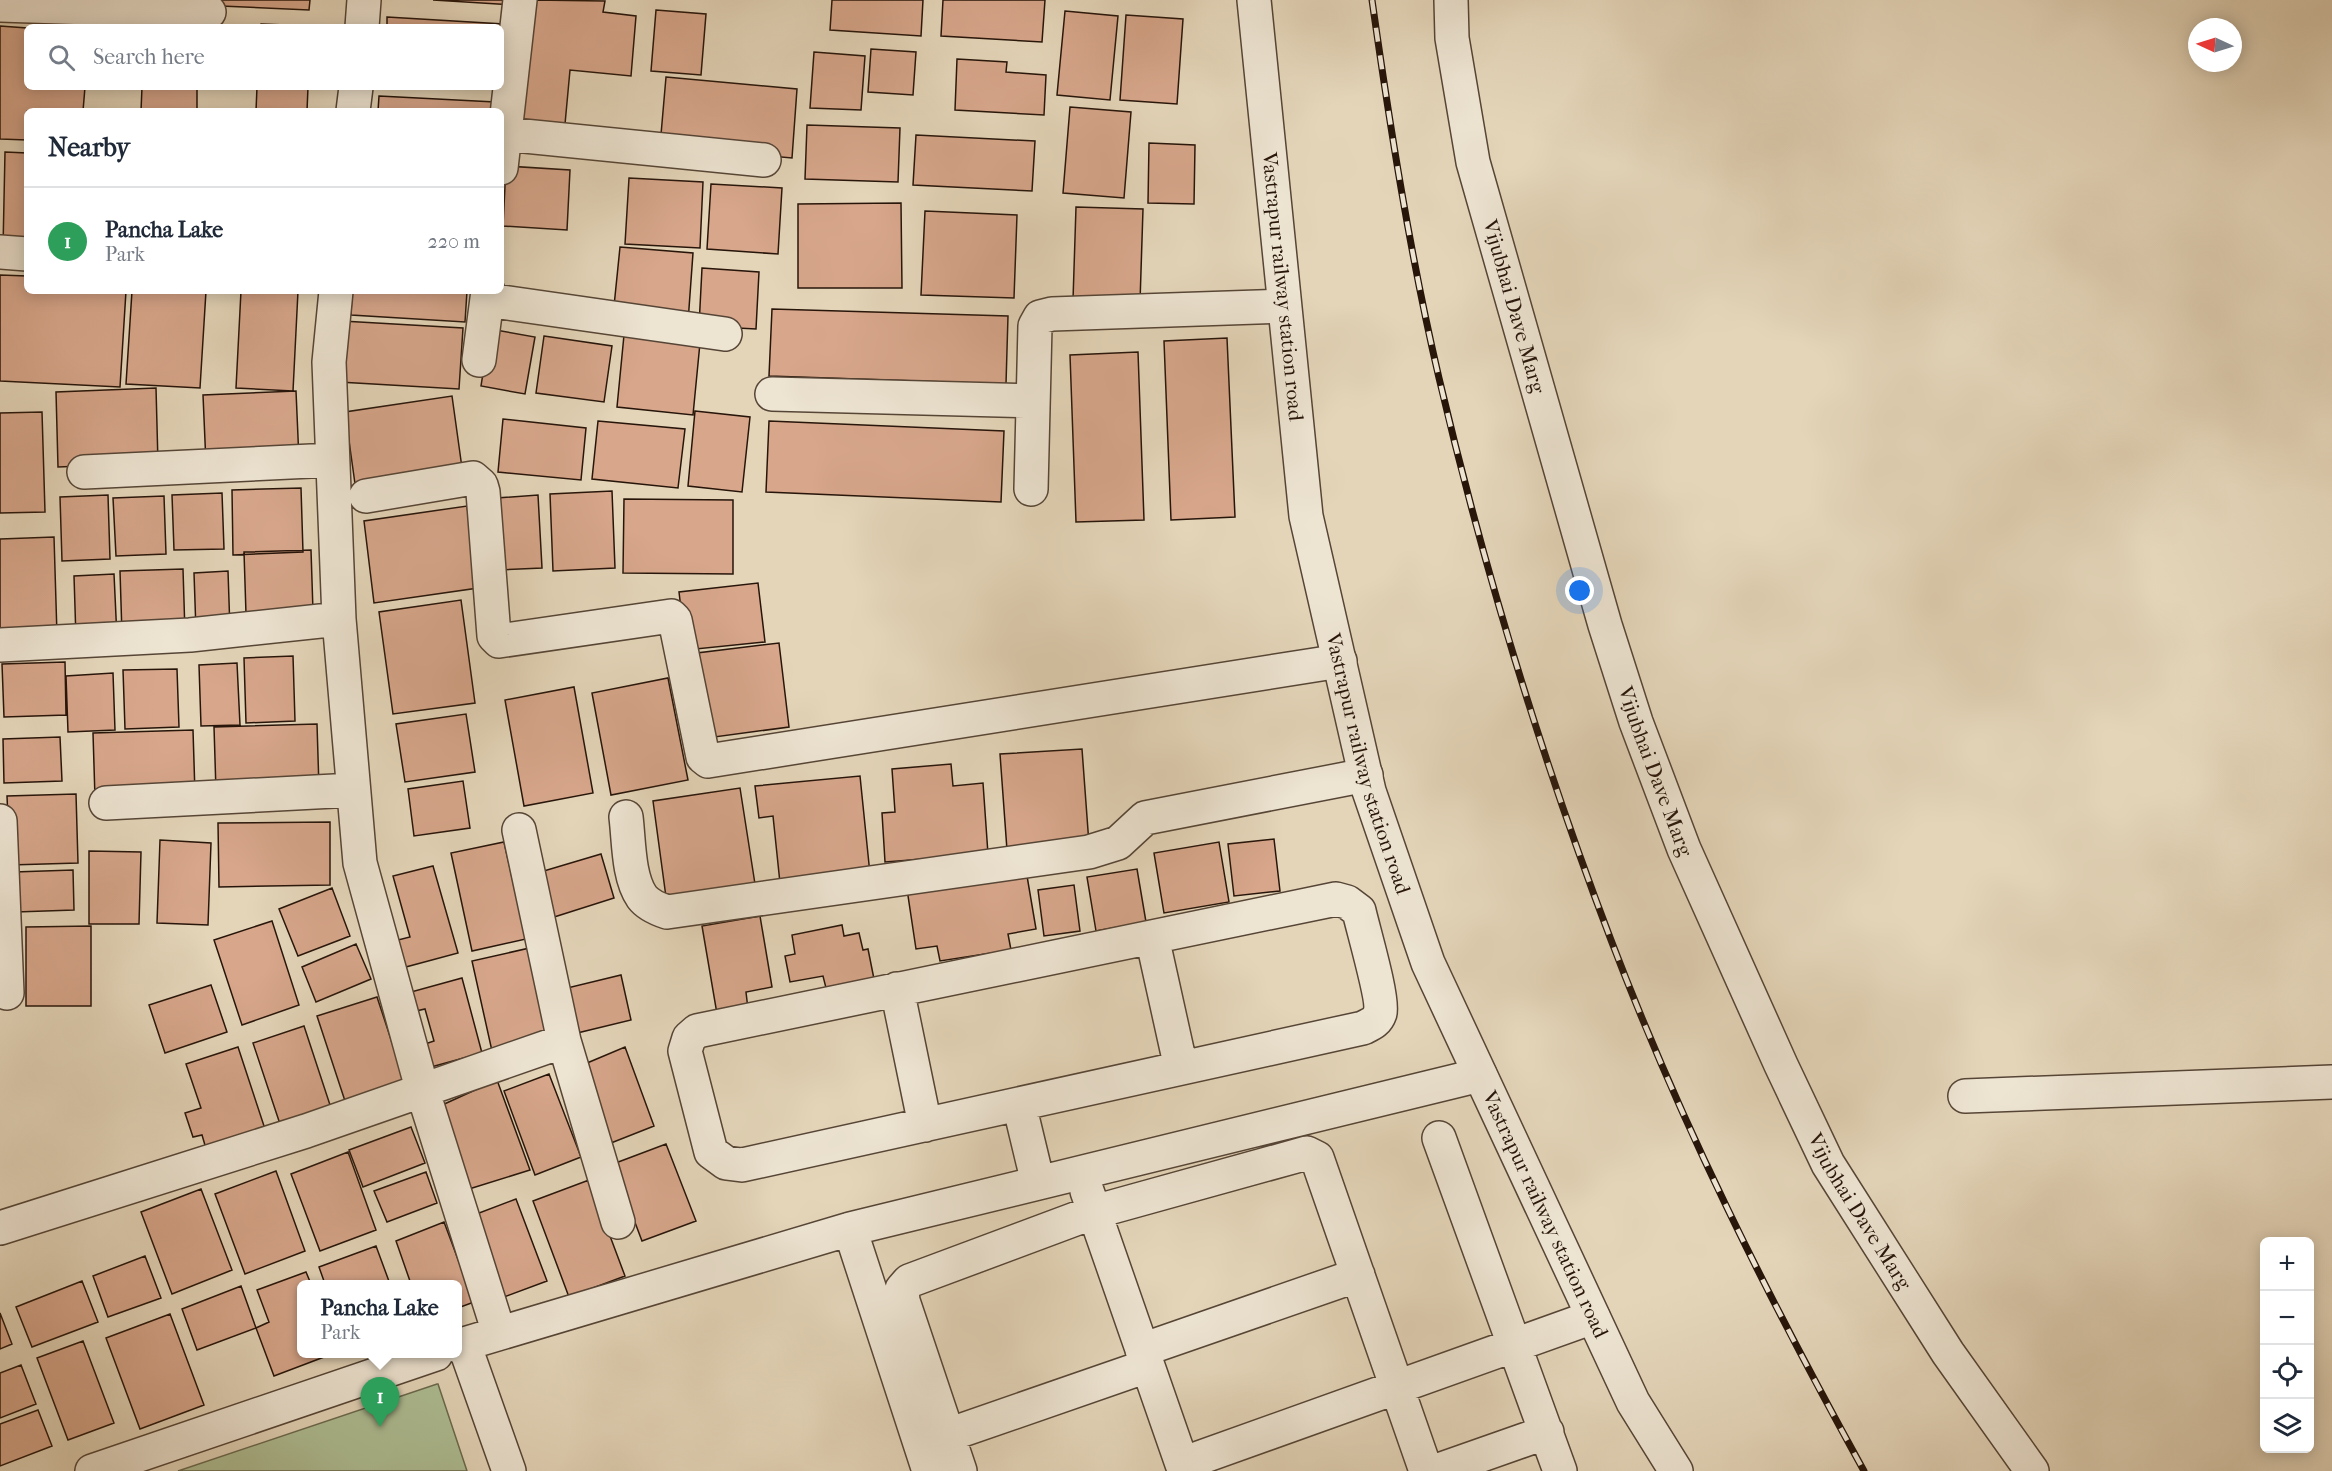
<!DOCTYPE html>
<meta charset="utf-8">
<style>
body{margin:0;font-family:"IM FELL French Canon",serif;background:#f2f2f3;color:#1f2937}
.controls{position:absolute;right:18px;bottom:18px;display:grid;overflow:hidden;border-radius:9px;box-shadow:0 3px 15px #0003}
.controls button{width:54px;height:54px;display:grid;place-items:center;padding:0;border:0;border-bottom:2px solid #e0e1e3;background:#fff;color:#1f2937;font:30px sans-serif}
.compass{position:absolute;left:2188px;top:18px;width:54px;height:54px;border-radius:50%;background:#fff;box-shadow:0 3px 15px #0003;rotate:274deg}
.you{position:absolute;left:1580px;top:591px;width:21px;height:21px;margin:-15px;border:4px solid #fff;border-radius:50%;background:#1a73e8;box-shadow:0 0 0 9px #1a73e833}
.badge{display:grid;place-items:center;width:39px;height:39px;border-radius:50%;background:#1a73e8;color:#fff;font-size:20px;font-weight:700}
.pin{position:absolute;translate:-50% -50px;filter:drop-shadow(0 2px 3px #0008)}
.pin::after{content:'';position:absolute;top:32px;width:21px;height:18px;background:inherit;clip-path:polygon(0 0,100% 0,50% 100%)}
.popup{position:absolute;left:297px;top:1280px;width:165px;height:78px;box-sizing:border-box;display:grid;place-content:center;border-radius:9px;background:#fff;filter:drop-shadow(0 2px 4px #0005);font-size:20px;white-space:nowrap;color:#747a83}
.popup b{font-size:22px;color:#1f2937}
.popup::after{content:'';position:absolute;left:50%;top:100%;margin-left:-12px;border:12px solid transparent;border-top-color:#fff}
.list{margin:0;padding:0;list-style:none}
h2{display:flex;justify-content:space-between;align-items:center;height:78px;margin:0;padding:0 24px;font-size:26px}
h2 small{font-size:20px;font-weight:400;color:#747a83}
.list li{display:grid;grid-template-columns:39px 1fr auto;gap:18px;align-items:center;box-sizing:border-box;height:108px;padding:0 24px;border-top:2px solid #e0e1e3}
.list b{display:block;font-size:22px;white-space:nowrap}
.list p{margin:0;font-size:20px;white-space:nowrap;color:#747a83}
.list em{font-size:20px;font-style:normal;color:#747a83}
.icon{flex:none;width:33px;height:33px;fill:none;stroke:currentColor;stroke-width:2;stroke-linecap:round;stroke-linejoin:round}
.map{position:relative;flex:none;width:2332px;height:1471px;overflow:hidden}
.search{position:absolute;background:#fff;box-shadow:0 3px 15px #0003;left:24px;top:24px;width:480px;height:66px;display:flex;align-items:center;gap:15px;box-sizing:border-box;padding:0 21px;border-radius:9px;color:#747a83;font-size:22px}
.panel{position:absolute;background:#fff;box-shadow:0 3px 15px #0003;left:24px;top:108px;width:480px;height:186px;border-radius:9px}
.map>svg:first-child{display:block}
</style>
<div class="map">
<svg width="2332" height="1471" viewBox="0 0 2332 1471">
<rect width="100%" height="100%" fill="#e4d5b9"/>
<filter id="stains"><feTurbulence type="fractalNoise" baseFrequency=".00333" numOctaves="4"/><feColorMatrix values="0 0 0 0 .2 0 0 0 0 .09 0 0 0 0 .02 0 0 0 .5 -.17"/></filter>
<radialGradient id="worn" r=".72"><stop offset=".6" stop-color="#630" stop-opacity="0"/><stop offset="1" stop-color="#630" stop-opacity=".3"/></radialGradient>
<path fill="#aebe94" stroke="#6a6a4f" stroke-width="1.5" d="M438,1384L467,1471H178L437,1384Z"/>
<path fill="#d7a68b" stroke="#27150a" stroke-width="1.5" d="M221,0H310L309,10L221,6Z
M433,0H513V5Z
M532,0L605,1L603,12L636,16L631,76L570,70L564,135L519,131Z
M832,0H923L921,36L830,30Z
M943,0H1045L1042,42L941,36Z
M656,10L706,14L701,75L651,71Z
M1065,11L1118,16L1110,100L1057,95Z
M1126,15L1183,19L1177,104L1120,100Z
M387,17L503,24L501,27H387Z
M261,24L311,26V27H260Z
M0,26L27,28V87H85L83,111H27V140L0,139Z
M871,49L916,52L913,95L868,92Z
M814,52L865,56L861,110L810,108Z
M957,59L1007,62L1006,72L1046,75L1044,115L955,110Z
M666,77L797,89L792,158L660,146Z
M142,87H197V111H141Z
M257,87H308L307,111H256Z
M379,96L495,102V111H378Z
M1070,107L1131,112L1124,198L1063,193Z
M807,125L900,128L898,182L805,179Z
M916,135L1035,141L1032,191L913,185Z
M1149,143L1195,145L1194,204L1148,203Z
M5,152L27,153V249L3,248Z
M506,166L570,170L567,230L503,226Z
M629,178L703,182L700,248L625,244Z
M711,184L782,188L778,254L707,249Z
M901,203L902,288H798V204Z
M1076,207L1143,209L1140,302L1073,300Z
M925,211L1017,215L1014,298L921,295Z
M620,247L693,253L688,322L613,316Z
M702,268L759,272L756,329L699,326Z
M0,275L27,276V291H126L120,387L0,381Z
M132,291H206L200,388L126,384Z
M241,291H298L293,391L236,388Z
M352,291H467L465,322L351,315Z
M772,309L1008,316L1006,384L769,376Z
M342,321L463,328L459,389L339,382Z
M490,329L535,337L525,394L481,386Z
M624,335L700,343L693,415L617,407Z
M544,336L612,346L604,402L536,393Z
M1227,338L1235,517L1171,520L1164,341Z
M1138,352L1144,520L1076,522L1070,355Z
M156,388L158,463L58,467L56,392Z
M296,391L299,460L206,464L203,395Z
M452,396L463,475L356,491L345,412Z
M695,411L750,417L742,492L688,486Z
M42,412L45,512L0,513V413Z
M503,419L586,428L581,480L498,472Z
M598,421L685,429L678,488L592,479Z
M769,421L1004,431L1001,502L766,492Z
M301,488L303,552L233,555L232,490Z
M612,491L615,568L553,571L550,494Z
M222,493L224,549L174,550L172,495Z
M108,495L110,559L62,561L60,497Z
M538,495L542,568L500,570L497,498Z
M164,496L166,554L116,556L113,498Z
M624,499L733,500V574L623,573Z
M467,506L478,588L374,603L364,521Z
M54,537L57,635L0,637V539Z
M311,550L313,611L246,614L244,552Z
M183,569L185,633L122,635L120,571Z
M228,571L230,630L196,631L194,573Z
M114,574L117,638L76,639L74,576Z
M758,583L765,642L686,650L679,592Z
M461,600L475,703L393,714L379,612Z
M779,643L789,727L707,738L697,653Z
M293,656L295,721L246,723L244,658Z
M65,662L66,715L4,717L2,664Z
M237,663L240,725L201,726L199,665Z
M177,669L179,727L125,729L123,670Z
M113,673L115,730L68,732L66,676Z
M668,678L688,780L611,795L592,693Z
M574,687L593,793L524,806L505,700Z
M466,714L475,772L405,782L396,724Z
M317,724L319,788L216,791L214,727Z
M193,730L195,794L95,798L93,733Z
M60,737L62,781L4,783L3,739Z
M1082,749L1089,844L1007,850L1000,754Z
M951,764L953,786L983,783L988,854L885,862L882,813L895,812L892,769Z
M860,776L870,874L780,883L773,816L759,818L755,786Z
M463,781L470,828L414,836L408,789Z
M740,788L755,884L666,897L653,801Z
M76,794L78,863L10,865L7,796Z
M330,822V885L219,887L218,823Z
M1274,839L1280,891L1234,896L1228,844Z
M160,840L211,843L208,925L157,923Z
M504,842L526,939L472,951L451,853Z
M1219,842L1229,902L1164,913L1154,853Z
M89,851L141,852L139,924H89Z
M601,854L614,898L551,918L537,873Z
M433,866L458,953L402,968L394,941L410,937L393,876Z
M1137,869L1146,922L1096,931L1087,877Z
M73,870L74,910L16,912L14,872Z
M1026,870L1036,929L1008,934L1011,950L940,961L937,946L916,949L907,889Z
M1074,885L1080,931L1044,936L1038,890Z
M332,888L350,936L298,956L279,909Z
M760,916L772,987L746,992L748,1009L717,1014L702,926Z
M272,921L299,1005L242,1025L214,940Z
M842,925L844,936L859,933L863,950L868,949L874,979L826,988L823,976L790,982L785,956L795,954L792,935Z
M91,926V1006H26V927Z
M356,944L371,979L316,1002L302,967Z
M534,947L553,1037L492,1051L472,961Z
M621,975L631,1020L573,1034L563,989Z
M462,978L482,1053L431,1067L425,1044L434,1041L425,1009L416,1011L411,992Z
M211,985L227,1032L165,1053L149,1005Z
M377,997L406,1085L346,1104L317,1016Z
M304,1026L332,1111L281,1127L253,1043Z
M238,1047L266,1132L207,1152L202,1135L193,1137L185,1113L201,1108L186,1064Z
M625,1047L654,1126L611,1143L580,1066Z
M549,1074L581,1157L535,1175L504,1091Z
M497,1080L530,1170L469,1189L440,1106Z
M411,1127L425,1163L363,1187L349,1150Z
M666,1144L696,1221L642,1241L613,1164Z
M348,1152L376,1230L320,1251L291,1174Z
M276,1171L305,1251L245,1274L215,1194Z
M426,1172L437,1203L387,1222L374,1191Z
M589,1180L625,1276L569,1297L533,1201Z
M201,1189L232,1270L172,1294L141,1212Z
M516,1199L547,1281L496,1300L466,1218Z
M444,1222L474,1302L458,1308V1284H411L396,1241Z
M376,1246L390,1284H325L319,1267Z
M145,1256L161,1298L108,1317L93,1276Z
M306,1272L311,1284H302V1354H332L274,1376L256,1328L269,1322L257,1290Z
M82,1281L98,1322L32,1347L16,1307Z
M241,1286L256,1328L197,1350L182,1309Z
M0,1313L12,1344L0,1349Z
M170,1314L204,1405L140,1429L106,1338Z
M83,1341L114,1423L68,1440L37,1358Z
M21,1365L36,1404L0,1418V1373Z
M38,1410L52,1446L0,1466V1424Z"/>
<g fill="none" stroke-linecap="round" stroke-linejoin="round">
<g stroke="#564536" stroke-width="36">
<path id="minor" d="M0,5L209,12
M362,27L364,0
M353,111L356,87
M505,134L764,160
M501,168L520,0
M0,252L27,254
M336,291L329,362L339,619
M487,300L725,334
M479,360L488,291
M772,394L1033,401
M84,472L332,460
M1031,489L1035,326L1040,317L1052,314L1284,306
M366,496L473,478L481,485L483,492L494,636L499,641L671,616L675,620L703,757L708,761L1340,661
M0,645L190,635L339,619L360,863L423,1092L499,1333
M106,803L353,790
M626,817C629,841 628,877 642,897C648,905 658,909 667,912L1089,852L1118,843L1145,818L1366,775
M0,821L7,993
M519,830L564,1041L618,1222
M1336,899L1347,902L1359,911C1363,929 1384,1000 1380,1013C1377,1022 1371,1024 1363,1028L742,1165L726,1163L711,1152L685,1051L689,1038L697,1031Z
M1152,937L1181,1068
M897,989L925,1125
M1965,1096L2332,1082
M1019,1104L1038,1183
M1439,1138L1560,1471
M1087,1191L1182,1464L1593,1317
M0,1228L306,1131L564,1041
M850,1229L929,1471
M464,1344L850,1229L1480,1075
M458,1346L464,1344L509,1471
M1142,1350L1358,1275
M948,1435L1147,1366
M92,1471L436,1354
M960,1471L903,1301L902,1289L909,1281L1094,1212L1307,1153L1317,1158L1426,1471
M1436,1471L1547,1432"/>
</g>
<g stroke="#564536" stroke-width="36">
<g id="tertiary">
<path id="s1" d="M1254,0L1306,516L1369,791L1428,963L1633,1402L1676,1471"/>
<path id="s2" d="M1451,0L1452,38L1473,162L1605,625L1636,722L1684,849L1781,1065L1828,1164L1948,1353L2032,1471"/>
</g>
</g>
<use href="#minor" stroke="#ede4d2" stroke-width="33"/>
<use href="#tertiary" stroke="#ede4d2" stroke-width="33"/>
<g stroke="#27150a" stroke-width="7">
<path id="rail" d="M1372,0C1390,127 1410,254 1439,378C1484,569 1541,757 1611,940C1681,1124 1769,1299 1864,1471"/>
</g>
<use href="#rail" stroke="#ede4d2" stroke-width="4.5" stroke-dasharray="14" stroke-linecap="butt"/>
</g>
<g text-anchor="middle" stroke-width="6" stroke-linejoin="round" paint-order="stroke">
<g font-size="21" fill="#27150a" stroke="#ede4d2">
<text dy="7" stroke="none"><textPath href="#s1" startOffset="288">Vastrapur railway station road</textPath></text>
<text dy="7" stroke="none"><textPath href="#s2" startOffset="314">Vijubhai Dave Marg</textPath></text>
<text dy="7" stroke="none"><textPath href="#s1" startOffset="774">Vastrapur railway station road</textPath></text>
<text dy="7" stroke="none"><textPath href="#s2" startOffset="800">Vijubhai Dave Marg</textPath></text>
<text dy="7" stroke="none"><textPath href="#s2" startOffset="1286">Vijubhai Dave Marg</textPath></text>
<text dy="7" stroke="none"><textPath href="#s1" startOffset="1260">Vastrapur railway station road</textPath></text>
</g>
</g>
<rect width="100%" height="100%" filter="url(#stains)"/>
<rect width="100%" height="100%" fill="url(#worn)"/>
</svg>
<div class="controls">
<button>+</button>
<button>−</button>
<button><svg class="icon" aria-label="locate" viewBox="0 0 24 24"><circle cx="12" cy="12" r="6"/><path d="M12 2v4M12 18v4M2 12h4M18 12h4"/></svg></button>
<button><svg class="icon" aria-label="layers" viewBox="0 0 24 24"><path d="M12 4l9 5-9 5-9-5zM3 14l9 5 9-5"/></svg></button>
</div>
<svg class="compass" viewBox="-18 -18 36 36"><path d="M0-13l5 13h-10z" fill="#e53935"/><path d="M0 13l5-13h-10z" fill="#747a83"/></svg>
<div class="you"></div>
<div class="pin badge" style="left:380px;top:1427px;background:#2e9e5b">1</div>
<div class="popup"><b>Pancha Lake</b>Park</div>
<div class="search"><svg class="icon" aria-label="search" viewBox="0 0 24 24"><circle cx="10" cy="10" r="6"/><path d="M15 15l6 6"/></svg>Search here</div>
<section class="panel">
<h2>Nearby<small></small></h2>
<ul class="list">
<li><span class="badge" style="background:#2e9e5b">1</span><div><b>Pancha Lake</b><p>Park</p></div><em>220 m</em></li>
</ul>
</section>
</div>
